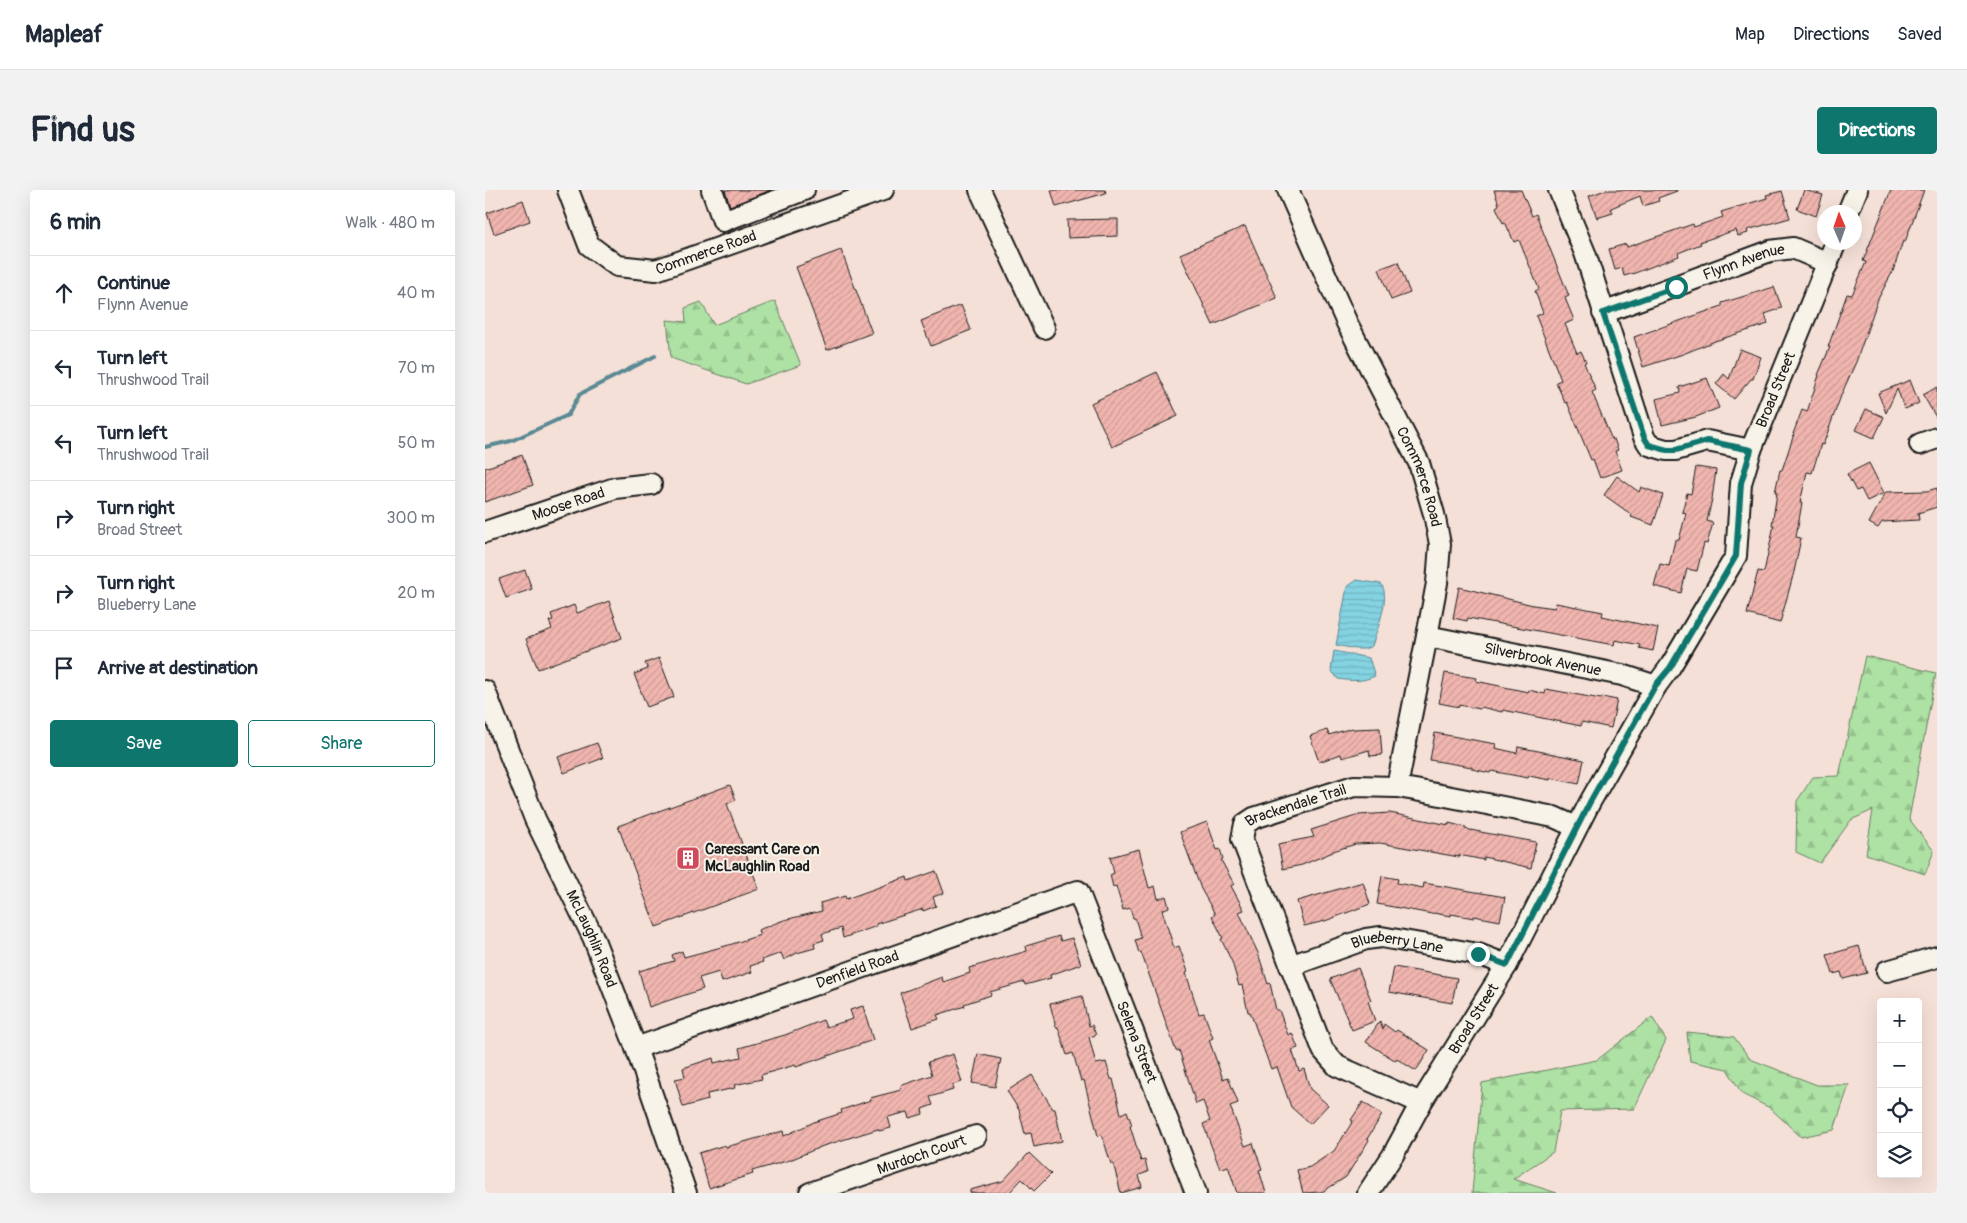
<!DOCTYPE html>
<meta charset="utf-8">
<style>
body{margin:0;font-family:Pangolin,sans-serif;background:#f2f2f3;color:#1f2937}
.controls{position:absolute;right:15px;bottom:15px;display:grid;overflow:hidden;border-radius:5px;box-shadow:0 5px 20px #0002}
.controls button{width:45px;height:45px;display:grid;place-items:center;padding:0;border:0;border-bottom:1px solid #e0e1e3;background:#fff;color:#1f2937;font:25px sans-serif}
.compass{position:absolute;left:1332px;top:15px;width:45px;height:45px;border-radius:50%;background:#fff;box-shadow:0 5px 20px #0002;rotate:358deg}
.stop{position:absolute;width:15px;height:15px;margin:-11px;border:4px solid #0f766e;border-radius:50%;background:#fff}
.stop.end{background:#0f766e;border-color:#fff;box-shadow:0 1px 5px #0008}
.list{margin:0;padding:0;list-style:none}
h2{display:flex;justify-content:space-between;align-items:center;height:65px;margin:0;padding:0 20px;font-size:21px}
h2 small{font-size:16px;font-weight:400;color:#747a83}
.list li{display:grid;grid-template-columns:32px 1fr auto;gap:15px;align-items:center;box-sizing:border-box;height:75px;padding:0 20px;border-top:1px solid #e0e1e3}
.list b{display:block;font-size:19px;white-space:nowrap}
.list p{margin:0;font-size:16px;white-space:nowrap;color:#747a83}
.list em{font-size:16px;font-style:normal;color:#747a83}
.actions{display:flex;gap:10px;padding:15px 20px}
.actions a{flex:1;padding:11px 0;border:1px solid #0f766e;border-radius:5px;text-align:center;font-size:18px;color:#0f766e}
.actions .main{background:#0f766e;color:#fff}
.icon{flex:none;width:28px;height:28px;fill:none;stroke:currentColor;stroke-width:2;stroke-linecap:round;stroke-linejoin:round}
.map{position:relative;flex:none;width:1452px;height:1003px;overflow:hidden;border-radius:5px}
header{display:flex;align-items:center;gap:30px;box-sizing:border-box;height:70px;padding:0 25px;background:#fff;border-bottom:1px solid #e0e1e3}
header strong{font-size:24px}
nav{display:flex;gap:28px;margin-inline-start:auto;font-size:18px}
.intro{display:flex;align-items:center;justify-content:space-between;box-sizing:border-box;height:120px;padding:0 30px}
h1{margin:0;font-size:35px}
.button{padding:12px 22px;border-radius:5px;background:#0f766e;color:#fff;font-size:18px;font-weight:700}
main{display:flex;gap:30px;padding:0 30px}
aside{flex:1;background:#fff;border-radius:5px;box-shadow:0 5px 20px #0002}
.map>svg:first-child{display:block}
</style>
<header>
<strong>Mapleaf</strong>
<nav><a>Map</a><a>Directions</a><a>Saved</a></nav>
</header>
<div class="intro"><h1>Find us</h1><a class="button">Directions</a></div>
<main>
<aside>
<h2>6 min<small>Walk · 480 m</small></h2>
<ul class="list">
<li><svg class="icon" aria-label="ahead" viewBox="0 0 24 24"><path d="M12 20V5M6 11l6-6 6 6"/></svg><div><b>Continue</b><p>Flynn Avenue</p></div><em>40 m</em></li>
<li><svg class="icon" aria-label="left" viewBox="0 0 24 24"><path d="M17 20v-9H6M10 6l-5 5 5 5"/></svg><div><b>Turn left</b><p>Thrushwood Trail</p></div><em>70 m</em></li>
<li><svg class="icon" aria-label="left" viewBox="0 0 24 24"><path d="M17 20v-9H6M10 6l-5 5 5 5"/></svg><div><b>Turn left</b><p>Thrushwood Trail</p></div><em>50 m</em></li>
<li><svg class="icon" aria-label="right" viewBox="0 0 24 24"><path d="M7 20v-9h11M14 6l5 5-5 5"/></svg><div><b>Turn right</b><p>Broad Street</p></div><em>300 m</em></li>
<li><svg class="icon" aria-label="right" viewBox="0 0 24 24"><path d="M7 20v-9h11M14 6l5 5-5 5"/></svg><div><b>Turn right</b><p>Blueberry Lane</p></div><em>20 m</em></li>
<li><svg class="icon" aria-label="arrive" viewBox="0 0 24 24"><path d="M6 21V4h12l-3 4 3 4H6"/></svg><div><b>Arrive at destination</b></div></li>
</ul>
<div class="actions"><a class="main">Save</a><a>Share</a></div>
</aside>
<div class="map">
<svg width="1452" height="1003" viewBox="0 0 1452 1003">
<defs>
<pattern id="forest-firs" width="22" height="20" patternUnits="userSpaceOnUse" patternTransform="scale(1.25)"><rect width="22" height="20" fill="#aee2a4"/><path d="M5 1l3.5 6h-7zM16 11l3.5 6h-7z" fill="#95c18d"/></pattern>
<pattern id="water-rules" width="6" height="5" patternUnits="userSpaceOnUse" patternTransform="scale(1.25)"><rect width="6" height="5" fill="#84d2e2"/><path d="M0 2.5h6" fill="none" stroke="#71b4c1"/></pattern>
<pattern id="building-hatch" width="6" height="6" patternUnits="userSpaceOnUse" patternTransform="scale(1.25)"><rect width="6" height="6" fill="#f1b5af"/><path d="M-1 1l2-2M0 6l6-6M5 7l2-2" fill="none" stroke="#ce9b96"/></pattern>
</defs>
<rect width="100%" height="100%" fill="#f5e0d7"/>
<filter id="ink" filterUnits="userSpaceOnUse"><feTurbulence type="fractalNoise" baseFrequency=".02" numOctaves="2"/><feDisplacementMap in="SourceGraphic" scale="10" xChannelSelector="R" yChannelSelector="G"/><feConvolveMatrix kernelMatrix="1 2 1 2 8 2 1 2 1" color-interpolation-filters="sRGB"/></filter>
<g filter="url(#ink)">
<path fill="url(#forest-firs)" stroke="#657f60" d="M290,111L316,175L261,194L186,168L182,130L201,132L200,118L216,112L229,135Z
M1380,466L1451,483L1424,629L1449,661L1440,684L1381,664L1388,620L1366,630L1335,673L1311,662L1312,611L1328,587L1354,586Z
M1167,827L1181,850L1149,919L1075,921L1068,962L1028,989L1072,1003H987L997,893L1112,870Z
M1202,842L1249,847L1265,869L1332,895H1364L1349,940L1316,947L1285,918L1257,904L1242,879L1205,871Z"/>
<path fill="url(#water-rules)" stroke="#5a8993" d="M872,390L896,394C906,406 892,440 887,456L880,459H871L851,455L862,397Z
M849,461L884,468L890,486C877,492 867,491 853,489L846,480Z"/>
<g fill="none" stroke-linecap="round" stroke-linejoin="round">
<path stroke="#5a8993" stroke-width="4" d="M0,257L26,251L83,225L95,204L170,166"/>
</g>
<path fill="url(#building-hatch)" stroke="#1c1c1c" d="M240,0H286L245,16Z
M566,0H620L621,3L571,17Z
M1009,0H1036L1047,26L1051,24L1084,106L1080,108L1089,130L1080,134L1092,163L1096,161L1101,172L1099,173L1111,200L1107,202L1127,250L1129,249L1133,260L1130,261L1137,280L1115,288L1108,269L1106,270L1082,212L1080,213L1071,192L1076,190L1051,126L1058,123L1050,101L1054,99L1034,50L1029,52L1020,32L1018,33L1011,17L1014,15Z
M1120,0H1192V1L1173,8L1174,11L1158,16L1155,6L1126,18L1128,23L1112,28L1104,6Z
M1319,0L1338,5L1331,26L1312,19Z
M1406,0H1439L1420,52L1418,51L1408,81L1393,109L1371,172L1357,203L1338,255L1336,254L1327,283L1322,282L1315,313H1317L1311,347L1316,348L1309,382L1295,433L1262,424L1273,381L1279,382L1289,335H1287L1292,303L1290,302L1295,280H1297L1309,244H1308L1317,220L1322,222L1334,185H1333L1345,157H1343L1362,104L1367,105L1381,72L1378,71Z
M1297,1L1305,28L1262,40L1263,43L1253,46L1251,40L1215,52L1216,54L1193,63L1194,66L1150,83L1139,86L1137,78L1130,80L1124,59L1141,54L1142,57L1208,34L1209,37L1238,27L1236,22L1282,8L1281,5Z
M38,10L45,31L9,44L2,23Z
M633,29V46L583,48L582,30Z
M760,36L792,108L728,135L695,64Z
M356,60L387,143L342,160L311,77Z
M913,72L925,103L906,110L894,79Z
M1289,97L1297,118L1280,124L1283,134L1230,151L1198,164L1158,177L1149,147L1237,116V113Z
M476,115L486,140L446,156L436,131Z
M1255,159L1276,167L1268,189H1266L1249,209L1231,194L1239,184L1244,189Z
M672,182L693,226L627,257L606,213Z
M1222,188L1234,218L1211,227L1177,235L1171,209L1195,203L1194,197Z
M1425,190L1434,213L1420,219L1412,199L1401,223L1393,203Z
M1452,197V229L1438,205Z
M1381,219L1399,227L1389,248L1371,240Z
M37,265L48,295L0,312V278Z
M1384,273L1399,303L1382,311L1376,299L1371,301L1362,284Z
M1211,277L1231,280L1227,309L1222,331L1228,333L1222,354L1219,353L1212,381L1202,379L1196,403L1169,396L1175,374L1184,376L1190,350H1194L1201,323L1197,322L1202,303L1206,304Z
M1132,286L1154,302L1156,297L1178,305L1168,335L1146,327L1147,325L1119,305Z
M1452,298V317L1433,323L1434,330L1397,332L1393,338L1384,333L1401,302L1442,301Z
M40,380L47,399L21,408L14,389Z
M974,397L1048,415L1070,418L1071,413L1118,422L1117,426L1173,438L1168,461L1154,458L1155,455L1130,450L1129,455L983,428L982,431L968,428Z
M124,411L137,448L53,479L41,449L67,439L64,431L68,430L66,424L89,415L92,423Z
M174,468L189,507L162,517L149,484L163,479L160,473Z
M960,483L992,488L991,491L1043,502L1044,500L1060,504L1061,499L1116,509L1117,507L1132,510L1126,538L1097,532L1096,536L1018,520L1017,522L996,517L995,519L974,515V517L954,513Z
M867,538L868,539L895,538L897,565L885,566L884,560L857,568L856,564L834,572L825,546L842,540L844,545Z
M950,543L1011,554L1010,558L1032,563L1033,557L1099,570L1094,594L1065,588V590L1044,586L1043,588L1006,581L1005,583L987,579V577L945,570Z
M112,553L118,568L79,583L73,567Z
M245,595L251,610L242,614L274,699L171,737L133,636Z
M905,623L964,635V633L980,637V639L1006,644L1051,652L1046,678L999,667V670L974,665V667L895,653L871,654L848,661V662L817,675L798,679L793,654L829,647L826,640L874,625Z
M722,632L732,660L735,659L738,669L736,670L749,694L746,696L759,720L754,722L773,763L783,794L785,793L791,820H794L803,845L807,843L813,858L807,860L814,881L819,879L825,899L843,915L825,934L806,917L792,877L786,879L765,822H763L757,795L754,796L747,772L736,749L738,748L727,726L730,724L716,699L695,642Z
M654,659L664,698L670,696L673,709L681,706L684,717L677,720L689,758L694,756L703,782L701,783L714,824L719,823L728,848L724,850L738,889L743,887L753,913L745,916L760,956L768,953L777,979L774,980L781,1003H752L743,976L735,979L718,934L725,931L718,911L711,914L694,860L691,861L656,762L654,763L650,750L656,748L650,728H648L645,718L638,720L631,696L628,697L625,685L629,683L625,667Z
M451,681L459,703L448,707L451,716L438,721V719L391,734L392,736L358,748L356,738L337,744L339,750L329,753L330,758L312,763L299,770L296,763L277,770L278,772L265,776L267,782L237,792L234,782L214,788L218,799L164,817L154,781L189,771L187,765L197,761L199,767L244,755L275,745L273,740L299,730L337,721L335,713L360,706L361,709L422,687L423,691Z
M897,686L913,689L912,693L938,698L939,693L1020,707L1015,731L989,726V728L966,724V726L948,723L947,724L892,714Z
M878,692L885,714L840,731L819,736L812,711Z
M574,746L576,751L587,748L596,774L565,785L566,788L540,795L539,792L505,802L506,805L479,814L480,816L452,825L454,829L427,838L415,803L457,787L458,792L485,783L484,778L542,761L541,756Z
M1374,756L1382,783L1358,789L1356,782L1348,784L1342,765Z
M909,777L972,788L967,813L904,802Z
M873,778L886,810L883,811L890,831L867,840L845,789Z
M597,806L604,836L607,835L611,845L604,847L611,874L621,872L626,889H628L636,924L642,921L647,935L645,936L656,971L660,970L663,982L654,985L657,997L636,1003L628,973L626,974L617,945L613,946L599,890L596,891L588,863L582,865L573,837H571L565,814Z
M378,816L388,850L311,877L310,875L276,885L277,889L249,895L250,898L222,904L223,910L198,917L190,889L200,887L198,878L228,868L229,873L256,867L254,858L300,845L338,830L341,837L368,829L365,820Z
M895,831L898,840L899,834L910,842L912,840L944,860L931,881L912,869L911,871L881,852Z
M468,864L477,892L467,895L468,900L445,907L448,915L437,919L438,924L425,928L423,922L403,927L406,938L394,941L393,939L338,956L305,970L267,981L268,984L224,998L214,963L240,955L241,957L298,941L299,946L329,932L357,923L356,920L386,910L385,908L416,900L415,896L447,885L443,872Z
M493,864L516,869L510,897L487,893Z
M547,885L568,919H570L577,951L549,957L546,943L540,944L534,920L522,901Z
M878,912L897,925L882,949L884,950L861,987L837,1002L818,1003L812,980L825,977L849,961L868,931L866,930Z
M544,963L566,984L549,1001L537,989L524,1003H485V1000L518,991Z"/>
<g fill="none" stroke-linecap="round" stroke-linejoin="round">
<g stroke="#1c1c1c" stroke-width="24">
<g id="minor">
<path id="s1" d="M83,0L104,55L132,76L171,80L398,0"/>
<path d="M227,0L238,31L319,0"/>
<path d="M495,0L559,138"/>
<path id="s2" d="M803,0L862,133L934,273L949,324L955,354L952,393L942,446L912,597"/>
<path d="M1074,0L1100,63L1159,247L1164,255L1181,260H1191L1222,251L1266,260"/>
<path d="M1363,22L1372,0"/>
<path id="s3" d="M1118,123L1285,61L1308,58L1343,73"/>
<path d="M1435,254L1452,248"/>
<path id="s4" d="M0,342L130,298L166,294"/>
<path id="s5" d="M942,446L1137,485L1171,496"/>
<path id="s6" d="M0,501L50,629L108,747L151,858L201,1003"/>
<path id="s7" d="M805,776L881,749L896,747L993,764L1022,775"/>
<path d="M1402,781L1452,767"/>
<path id="s8" d="M151,858L593,701L711,1003"/>
<path id="s9" d="M936,913L852,876L838,860L757,649L760,634L769,628L869,596L912,597L930,600L1069,627L1091,637"/>
<path id="s10" d="M325,1003L491,946"/>
<path id="s11" d="M883,1003L908,965L936,913L1022,775L1105,612L1171,496L1185,477L1251,366L1256,293L1266,260L1351,52"/>
</g>
</g>
<use href="#minor" stroke="#f7f3e8" stroke-width="20"/>
</g>
</g>
<g fill="none" stroke-linecap="round" stroke-linejoin="round" filter="url(#ink)">
<path stroke="#0f766e" stroke-width="6" d="M993,764L1022,775L1105,612L1170,496L1185,478L1251,366L1256,293L1266,260L1222,251L1191,260H1182L1164,255L1159,247L1118,123L1191,97"/>
</g>
<defs>
<g id="building-square" transform="scale(1.25)"><rect x="-9" y="-9" width="18" height="18" rx="4" fill="#d1495b" stroke="#f7f3e8"/><path d="M-4-6H4V6H1V3H-1V6H-4ZM-2.5-4.3h1.7v1.8h-1.7ZM.8-4.3h1.7v1.8H.8ZM-2.5-1h1.7V.8h-1.7ZM.8-1h1.7V.8H.8Z" fill="#fff"/></g>
</defs>
<g fill-rule="evenodd">
<use href="#building-square" x="203" y="668"/>
</g>
<g text-anchor="middle" stroke-width="4" stroke-linejoin="round" paint-order="stroke">
<g font-size="15" fill="#1c1c1c" stroke="#f7f3e8">
<text dy="5" stroke="none"><textPath href="#s1" startOffset="186">Commerce Road</textPath></text>
<text dy="5" stroke="none"><textPath href="#s3" startOffset="150">Flynn Avenue</textPath></text>
<text dy="5" stroke="none"><textPath href="#s11" startOffset="909">Broad Street</textPath></text>
<text dy="5" stroke="none"><textPath href="#s2" startOffset="316">Commerce Road</textPath></text>
<text dy="5" stroke="none"><textPath href="#s4" startOffset="88">Moose Road</textPath></text>
<text dy="5" stroke="none"><textPath href="#s5" startOffset="118">Silverbrook Avenue</textPath></text>
<text dy="5" stroke="none"><textPath href="#s9" startOffset="409">Brackendale Trail</textPath></text>
<text dy="5" stroke="none"><textPath href="#s6" startOffset="270">McLaughlin Road</textPath></text>
<text dy="5" stroke="none"><textPath href="#s7" startOffset="112">Blueberry Lane</textPath></text>
<text dy="5" stroke="none"><textPath href="#s8" startOffset="235">Denfield Road</textPath></text>
<text dy="5" stroke="none"><textPath href="#s11" startOffset="204">Broad Street</textPath></text>
<text dy="5" stroke="none"><textPath href="#s8" startOffset="631">Selena Street</textPath></text>
<text dy="5" stroke="none"><textPath href="#s10" startOffset="118">Murdoch Court</textPath></text>
</g>
<g font-size="15" font-weight="bold" fill="#1c1c1c" stroke="#f7f3e8" text-anchor="start">
<text x="220" y="664">Caressant Care on<tspan x="220" dy="17">McLaughlin Road</tspan></text>
</g>
</g>
</svg>
<div class="controls">
<button>+</button>
<button>−</button>
<button><svg class="icon" aria-label="locate" viewBox="0 0 24 24"><circle cx="12" cy="12" r="6"/><path d="M12 2v4M12 18v4M2 12h4M18 12h4"/></svg></button>
<button><svg class="icon" aria-label="layers" viewBox="0 0 24 24"><path d="M12 4l9 5-9 5-9-5zM3 14l9 5 9-5"/></svg></button>
</div>
<svg class="compass" viewBox="-18 -18 36 36"><path d="M0-13l5 13h-10z" fill="#e53935"/><path d="M0 13l5-13h-10z" fill="#747a83"/></svg>
<div class="stop" style="left:1191px;top:97px"></div>
<div class="stop end" style="left:993px;top:764px"></div>
</div>
</main>
